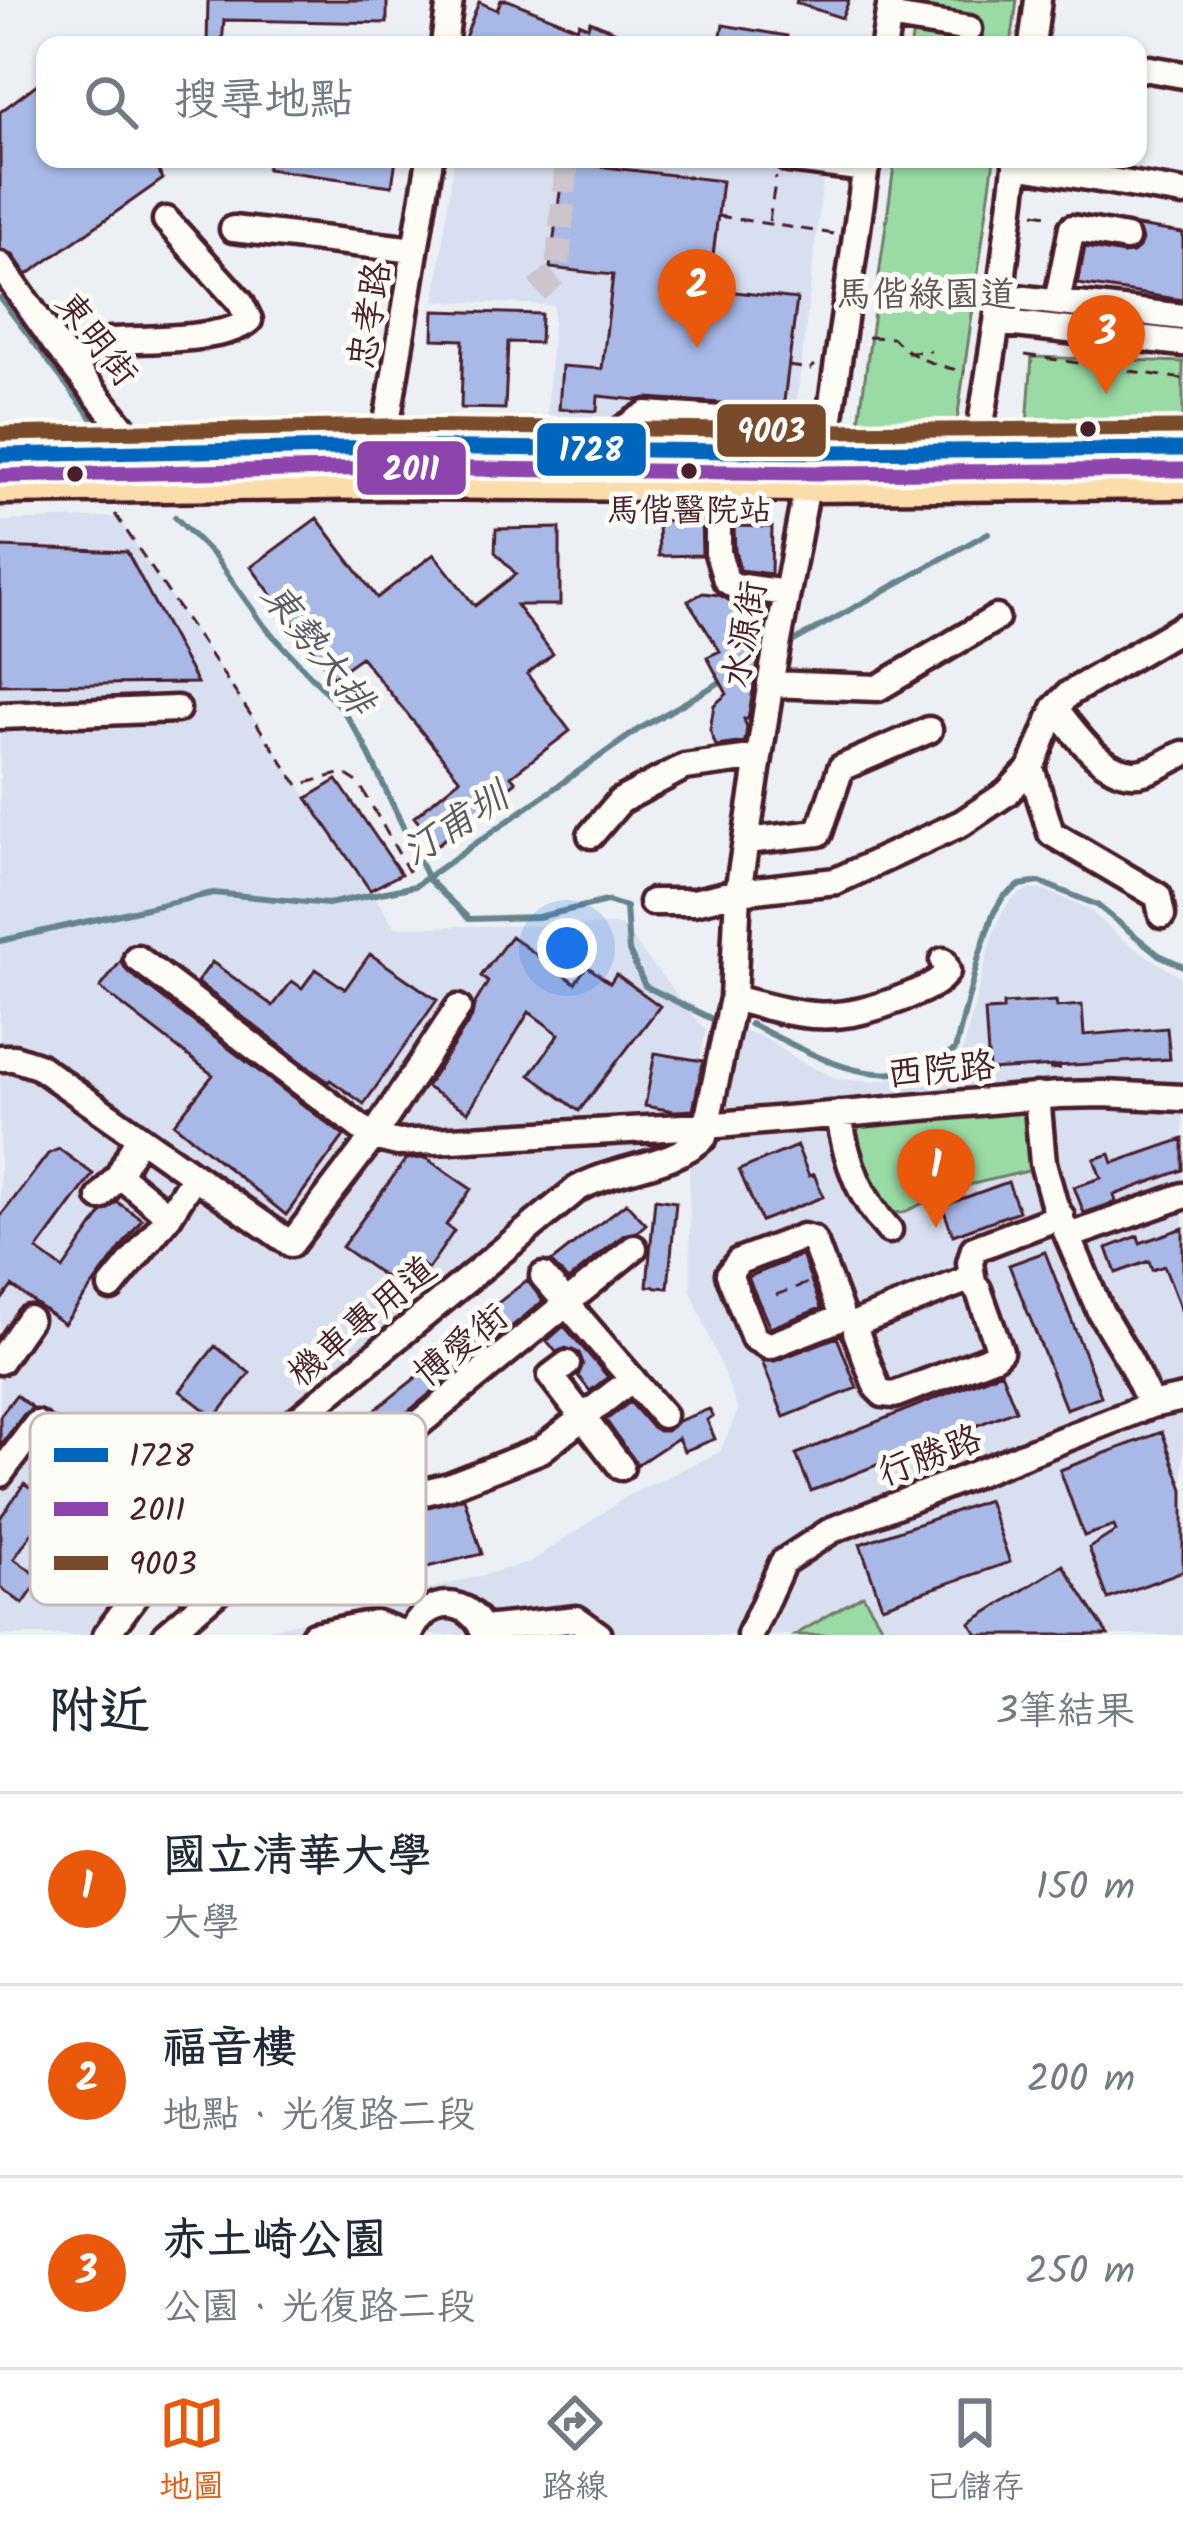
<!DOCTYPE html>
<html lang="zh-TW">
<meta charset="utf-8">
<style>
body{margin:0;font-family:Kalam,"LXGW WenKai TC",sans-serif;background:#f6f6f7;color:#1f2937}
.you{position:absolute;left:567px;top:948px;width:42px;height:42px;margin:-30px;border:9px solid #fff;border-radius:50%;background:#1a73e8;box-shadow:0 0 0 18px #1a73e833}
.badge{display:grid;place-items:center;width:78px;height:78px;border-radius:50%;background:#ea580c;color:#fff;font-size:39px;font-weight:700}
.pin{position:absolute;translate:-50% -99px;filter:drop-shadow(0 3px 6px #0008)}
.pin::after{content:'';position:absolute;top:63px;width:42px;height:36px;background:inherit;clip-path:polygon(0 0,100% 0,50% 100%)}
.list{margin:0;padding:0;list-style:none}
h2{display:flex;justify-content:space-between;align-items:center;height:156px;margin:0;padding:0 48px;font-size:51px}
h2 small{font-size:39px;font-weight:400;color:#747a83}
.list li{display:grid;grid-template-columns:78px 1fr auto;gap:36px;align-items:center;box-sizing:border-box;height:192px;padding:0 48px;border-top:3px solid #e0e1e3}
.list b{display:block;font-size:45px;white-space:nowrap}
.list p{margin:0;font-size:39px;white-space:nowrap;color:#747a83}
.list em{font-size:39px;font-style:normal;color:#747a83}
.icon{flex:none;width:66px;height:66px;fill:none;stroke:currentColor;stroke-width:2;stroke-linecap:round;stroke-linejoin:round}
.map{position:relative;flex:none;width:1183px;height:1635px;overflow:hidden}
.search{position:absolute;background:#fff;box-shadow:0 3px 9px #0004;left:36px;right:36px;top:36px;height:132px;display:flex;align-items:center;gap:30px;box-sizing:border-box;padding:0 42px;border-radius:24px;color:#747a83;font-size:45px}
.sheet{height:732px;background:#fff}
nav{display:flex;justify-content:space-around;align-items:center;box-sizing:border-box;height:168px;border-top:3px solid #e0e1e3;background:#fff;font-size:33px;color:#747a83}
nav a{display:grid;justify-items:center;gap:6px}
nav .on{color:#ea580c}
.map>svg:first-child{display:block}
</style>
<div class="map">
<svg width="1183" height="1635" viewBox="0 0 1183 1635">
<rect width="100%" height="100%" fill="#eceff4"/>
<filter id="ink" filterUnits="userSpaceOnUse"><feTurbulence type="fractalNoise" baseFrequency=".00833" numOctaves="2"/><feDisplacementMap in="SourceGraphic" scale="24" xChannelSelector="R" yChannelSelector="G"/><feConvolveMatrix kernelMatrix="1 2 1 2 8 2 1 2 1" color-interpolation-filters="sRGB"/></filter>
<g filter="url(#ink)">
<path fill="#d8dff0" d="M454,159H696L824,171L794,424L547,417L554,305L435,301Z
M117,517L395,927L621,925L706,1031L682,1143L588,1163L265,1430L94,1635H0V521Z
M1028,889L1048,891L1087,908L1123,940L1183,979V1635H242L342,1612L529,1563L629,1495L720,1452L738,1410L691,1290L689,1165L704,1150L735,1027L767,1039L801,1062L837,1079L874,1082L932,1072L963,1051L992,937L1000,916L1011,900Z"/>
<path fill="#9adba5" stroke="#727d68" stroke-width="3" d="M917,0H1017L1011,45H911Z
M895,159H994L956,428L858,429Z
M1032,357L1183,362V426L1027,425Z
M1028,1112L1032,1170L956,1188L902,1213L879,1211L848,1137L866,1123Z
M863,1595L887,1635H795Z"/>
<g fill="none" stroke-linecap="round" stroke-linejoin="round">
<path stroke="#65848e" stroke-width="6" d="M0,298L105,435
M175,517L215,557L265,627L342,709L363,742L428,879L469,919L538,917L607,901L626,907L629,951L645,986L710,1018
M794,641L988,533
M0,941L213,893L328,904L415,886L639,729L724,680
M750,1024C819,1056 882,1102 955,1050L979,956L993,914L1003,897L1020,885L1040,882L1097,905L1159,955L1183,966"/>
</g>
<path fill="#a8b9e8" stroke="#4a1f2b" stroke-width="3" d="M208,0H387V23L224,20L222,45H207Z
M501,0H508L577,28L579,23L588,27L590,21L647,45H462L479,2L497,10Z
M797,0H849L842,18L796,3Z
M723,25L787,36V45H719Z
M45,78V159H153L163,179L27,275L13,255L0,249V112Z
M268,159H396L392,186L267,169Z
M564,162L722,181L709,289L797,299L782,417L745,413L721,403L647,398L637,400L598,396L597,411L559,409L562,366L602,369L613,275L550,268Z
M1137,226L1183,233V300L1078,284L1085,247L1123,254L1133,253L1139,248L1142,240Z
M434,311L541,314L540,343L508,342L505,409L461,408L463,340L433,339Z
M317,518L377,598L434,554L475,606L516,574L495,552L496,529L560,528V605H516L553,654L527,674L570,731L511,776L516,782L437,845L414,817L460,779L361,657L333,677L251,567Z
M701,520L702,555L659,556L658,521Z
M734,526L772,527L771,574L740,570L735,551Z
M0,547L127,552L197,683L0,685Z
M703,593L719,595L733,602L768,607L748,719H744L747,727L745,742L716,746L710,730L714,705L727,694L707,657L720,651L688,601Z
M337,780L401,874L370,890L307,798Z
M511,936L575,983L587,966L610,983L616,974L660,1006L579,1111L530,1075L559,1034L529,1012L468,1112L426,1087L472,1017L474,1005L488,982L481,976Z
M370,954L437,1000L364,1104L330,1080L328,1082L197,982L212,962L273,1006L292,981L302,988L316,969L345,989Z
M121,961L127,971L344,1136L286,1215L174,1124L213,1075L100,988Z
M1056,1001L1057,1007L1082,1005L1084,1035L1167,1028L1170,1059L989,1070L985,1011L1003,1010V1004Z
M655,1053L703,1061L693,1110L674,1111L645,1106Z
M1183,1139V1170L1114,1195L1116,1202L1084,1213L1074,1187L1101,1178L1094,1159L1110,1154L1113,1163Z
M797,1146L809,1176L814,1174L823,1197L761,1221L739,1170Z
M59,1149L93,1174L37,1250L63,1269L102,1213L117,1202L142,1219L64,1324L12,1286L0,1302V1217L48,1154Z
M426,1158L471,1189L446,1225L454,1231L428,1269L406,1254L388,1279L342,1247L406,1159Z
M1008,1182L1019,1211L953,1235L942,1206Z
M655,1199L676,1202L668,1288L647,1286Z
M626,1203L646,1224L637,1232L624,1235L568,1280L551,1262Z
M1183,1228V1311L1182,1312L1164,1266L1152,1270L1149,1261L1116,1273L1107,1248L1138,1236L1140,1243Z
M1045,1252L1101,1396L1066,1409L1009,1265Z
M802,1255L821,1308L770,1328L748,1277Z
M527,1280L543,1301L240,1549L242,1548L181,1601L167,1587L278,1493L275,1489L470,1335L465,1329Z
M564,1326L608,1377L590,1391L578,1376L583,1363L579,1353L566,1348L556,1352L547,1341Z
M837,1337L857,1388L784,1417L762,1361H775Z
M215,1346L250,1373L215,1418L180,1391Z
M1001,1372L1016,1410L811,1491L796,1454Z
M16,1395L33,1408L24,1414L0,1446V1416Z
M630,1402L651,1426L659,1431H667L678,1421L709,1409L713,1416L707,1420L715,1439L684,1451L678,1438L637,1465L606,1420Z
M1162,1432L1183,1489V1571L1108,1599L1089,1548L1116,1531L1114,1526L1084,1536L1060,1470Z
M24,1484L86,1528L112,1494L127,1489L146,1504L95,1569L36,1527L14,1559L41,1578L23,1604L0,1587V1518Z
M464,1498L482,1554L310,1595L298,1544L305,1538Z
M988,1500L1010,1562L882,1606L860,1544Z
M1063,1565L1108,1635H978L970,1623Z"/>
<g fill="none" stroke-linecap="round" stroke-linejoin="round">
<path stroke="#ccc5cc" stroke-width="24" stroke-dasharray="24 12" stroke-linecap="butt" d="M537,291L557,273L567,159"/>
<g stroke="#4a1f2b" stroke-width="33">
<path id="minor" d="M900,18L969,29
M444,45L450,0
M884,45L891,0
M1032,45L1038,0
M1138,67L1183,75
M788,159L866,169
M1016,165L1183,193
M233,229L415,250
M0,265L55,343L142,452
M1000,296L1183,317
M1057,302L1072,228L1126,238
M997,322L1183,343
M74,367L97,347L110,341C144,339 226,341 249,320L240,302L166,220
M592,449L646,414L720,419L782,450
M977,450L997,322L1017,159
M386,483V429L430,159
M718,485V553L726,580L735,586L787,593
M770,684L878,688L996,618
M1055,708C1076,734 1108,784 1147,771C1160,767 1171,759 1183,754
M0,716L177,709
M591,835L620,801L684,767L759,757
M746,841L819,833L841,768L929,730
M652,902H694L738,892L836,881L962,823L1007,793L1031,768
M1162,915L1158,896L1051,833L1031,768L1055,708L1070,693L1183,627
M137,958L373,1137L458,1008
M733,998C808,1018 834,1025 908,996C922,990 939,984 947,971L943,961
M0,1058H14L38,1066L291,1244L373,1137L398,1143L718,1125L1058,1095L1104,1094L1183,1098
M1037,1096L1043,1163L1054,1203L1100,1311L1130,1361L1151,1405
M839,1114C845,1157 859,1198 889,1230
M119,1175L169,1216
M100,1197L119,1175L138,1138
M1069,1236L1183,1196
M803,1237L812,1239L815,1244L840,1311L836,1320L769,1346L754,1338L729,1274L739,1261Z
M543,1276L663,1415
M966,1280L978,1289L1000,1351L995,1356L894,1395L883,1394L877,1388L856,1332L857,1323Z
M973,1283L970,1263L974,1249L1061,1216
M111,1287L169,1216L194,1176
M0,1361L29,1319
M567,1364L551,1376L621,1467
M0,1474L37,1424L115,1478L149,1437L193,1472
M304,1522L449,1486L541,1450L632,1379
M484,1629L577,1619L599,1635
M106,1635L138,1592L274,1439L577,1189C617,1166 669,1168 704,1137L733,998L738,892L773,668L807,486L825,452L867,159
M166,1635L296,1524L634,1248
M314,1635L375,1623L408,1635
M410,1635C425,1595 471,1595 485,1635
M750,1635L783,1562L832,1530L1151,1405L1183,1398"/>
</g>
<g stroke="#4a1f2b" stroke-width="39">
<path id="major" d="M0,455L387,447L825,452L1183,449
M0,488L386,483L807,486L1183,483"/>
</g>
<path stroke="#4a1f2b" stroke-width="3" stroke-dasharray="12 9" stroke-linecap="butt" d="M1034,213L1054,216
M718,216L834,234
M769,221L776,177
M868,337L893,338C913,360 937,365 965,372
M907,352L931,351
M1025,355L1183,379
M789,366L810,369L815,365
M115,514L298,785L343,773L359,783L409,872
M966,1060L967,1082
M1049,1069L1066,1068V1072
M776,1295L808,1283"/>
<use href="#minor" stroke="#fdfcf7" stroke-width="24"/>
<use href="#major" stroke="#fbddab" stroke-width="30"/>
<g stroke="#fdfcf7" stroke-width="24">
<path id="bus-1" d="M0,455L387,447L825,452L1183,449"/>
</g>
<g stroke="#fdfcf7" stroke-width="24">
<path id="bus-2" d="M0,476L387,468L825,473L1183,470"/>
</g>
<g stroke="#fdfcf7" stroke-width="24">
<path id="bus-3" d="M0,434L387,426L825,431L1183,428"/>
</g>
<use href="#bus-1" stroke="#0065bd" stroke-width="15"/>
<use href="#bus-2" stroke="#8e44ad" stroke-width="15"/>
<use href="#bus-3" stroke="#7a4b2a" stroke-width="15"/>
</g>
</g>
<g fill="#4a1f2b" stroke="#fdfcf7" stroke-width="4.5">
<circle cx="1088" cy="429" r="10"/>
<circle cx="689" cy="471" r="10"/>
<circle cx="75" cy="474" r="10"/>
</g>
<g text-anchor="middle" stroke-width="10" stroke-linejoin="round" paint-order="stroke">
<g font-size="33" fill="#4a1f2b" stroke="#fdfcf7">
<text x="689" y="521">馬偕醫院站</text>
</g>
<g font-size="36" fill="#625750" stroke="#fdfcf7">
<text x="926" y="306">馬偕綠園道</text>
</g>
<g font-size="36" fill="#4a1f2b" stroke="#fdfcf7">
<text transform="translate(368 315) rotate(-81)" y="13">忠孝路</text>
<text transform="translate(98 338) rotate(52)" y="13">東明街</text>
<text transform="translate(743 634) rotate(-80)" y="13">水源街</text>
<text transform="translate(941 1068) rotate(-5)" y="13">西院路</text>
<text transform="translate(361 1320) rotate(-40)" y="13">機車專用道</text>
<text transform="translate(460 1344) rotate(-39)" y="13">博愛街</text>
<text transform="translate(929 1454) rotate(-21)" y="13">行勝路</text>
</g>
<g font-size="39" font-style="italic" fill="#5a5a65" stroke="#fdfcf7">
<text transform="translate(319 648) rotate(52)" y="14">東勢大排</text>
<text transform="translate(454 823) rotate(-33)" y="14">汀甫圳</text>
</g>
</g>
<rect x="30" y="1413" width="396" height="192" rx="18" fill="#fdfcf7" stroke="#c7baba" stroke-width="3"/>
<rect x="54" y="1448" width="54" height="14" fill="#0065bd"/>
<rect x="54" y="1502" width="54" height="14" fill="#8e44ad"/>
<rect x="54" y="1556" width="54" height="14" fill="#7a4b2a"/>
<g font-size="33" fill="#4a1f2b">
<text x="129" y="1467">1728</text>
<text x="129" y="1521">2011</text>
<text x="129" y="1575">9003</text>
</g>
<g stroke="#fdfcf7" stroke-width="4.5">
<rect x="715" y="402" width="113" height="57" rx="12" fill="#7a4b2a"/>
<rect x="535" y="421" width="113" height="57" rx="12" fill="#0065bd"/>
<rect x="355" y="439" width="113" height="58" rx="12" fill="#8e44ad"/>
</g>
<g font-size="33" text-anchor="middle" font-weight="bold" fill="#fff">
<text x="771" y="442">9003</text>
<text x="591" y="461">1728</text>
<text x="411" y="480">2011</text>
</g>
</svg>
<div class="you"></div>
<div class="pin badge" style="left:936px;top:1228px">1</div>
<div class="pin badge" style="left:697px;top:348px">2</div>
<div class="pin badge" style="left:1106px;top:394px">3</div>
<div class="search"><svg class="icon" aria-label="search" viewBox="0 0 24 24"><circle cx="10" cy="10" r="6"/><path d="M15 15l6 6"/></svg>搜尋地點</div>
</div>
<section class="sheet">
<h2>附近<small>3筆結果</small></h2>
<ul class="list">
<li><span class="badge">1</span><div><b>國立清華大學</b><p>大學</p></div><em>150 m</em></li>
<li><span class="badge">2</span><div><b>福音樓</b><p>地點 · 光復路二段</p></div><em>200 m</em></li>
<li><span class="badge">3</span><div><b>赤土崎公園</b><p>公園 · 光復路二段</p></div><em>250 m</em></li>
</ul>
</section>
<nav>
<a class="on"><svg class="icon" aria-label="map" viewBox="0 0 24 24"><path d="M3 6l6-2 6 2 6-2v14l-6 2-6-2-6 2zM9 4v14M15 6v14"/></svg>地圖</a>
<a><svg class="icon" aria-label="directions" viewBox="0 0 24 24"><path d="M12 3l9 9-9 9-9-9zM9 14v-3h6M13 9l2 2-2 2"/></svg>路線</a>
<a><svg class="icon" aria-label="saved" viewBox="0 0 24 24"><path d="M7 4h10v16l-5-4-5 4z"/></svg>已儲存</a>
</nav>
